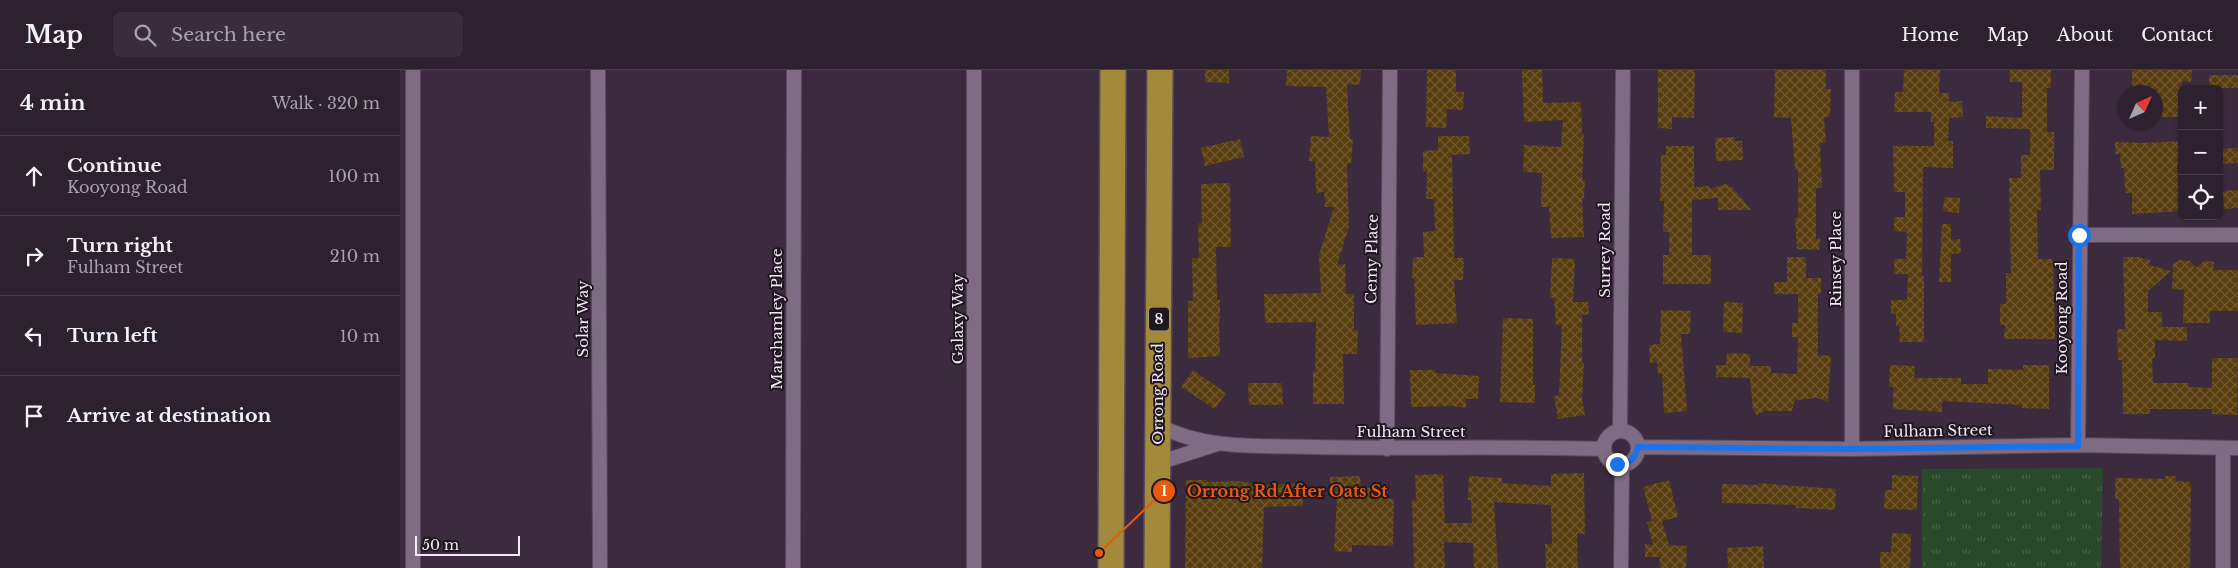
<!DOCTYPE html>
<meta charset="utf-8">
<style>
body{margin:0;font-family:"Libre Baskerville",serif;background:#392d3b;color:#f1f3f6}
.controls{position:absolute;right:15px;top:15px;display:grid;overflow:hidden;border-radius:8px;box-shadow:0 1px 4px #0004}
.controls button{width:45px;height:45px;display:grid;place-items:center;padding:0;border:0;border-bottom:1px solid #483e4b;background:#2d202f;color:#f1f3f6;font:25px sans-serif}
.compass{position:absolute;left:1718px;top:15px;width:45px;height:45px;border-radius:50%;background:#2d202f;box-shadow:0 1px 4px #0004;rotate:45deg}
.scale{position:absolute;left:15px;bottom:12px;width:105px;box-sizing:border-box;padding-left:5px;border:2px solid #f2e7f4;border-top:0;font-size:14px;line-height:18px;white-space:nowrap;color:#f2e7f4;-webkit-text-stroke:4px #1e1720;paint-order:stroke}
.stop{position:absolute;width:15px;height:15px;margin:-11px;border:4px solid #1a73e8;border-radius:50%;background:#fff}
.stop.end{background:#1a73e8;border-color:#fff;box-shadow:0 1px 5px #0008}
.list{margin:0;padding:0;list-style:none}
h2{display:flex;justify-content:space-between;align-items:center;height:65px;margin:0;padding:0 20px;font-size:21px}
h2 small{font-size:16px;font-weight:400;color:#a7a3aa}
.list li{display:grid;grid-template-columns:32px 1fr auto;gap:15px;align-items:center;box-sizing:border-box;height:80px;padding:0 20px;border-top:1px solid #483e4b}
.list b{display:block;font-size:19px;white-space:nowrap}
.list p{margin:0;font-size:16px;white-space:nowrap;color:#a7a3aa}
.list em{font-size:16px;font-style:normal;color:#a7a3aa}
.icon{flex:none;width:28px;height:28px;fill:none;stroke:currentColor;stroke-width:2;stroke-linecap:round;stroke-linejoin:round}
.map{position:relative;flex:none;width:1838px;height:498px;overflow:hidden}
header{display:flex;align-items:center;gap:30px;box-sizing:border-box;height:70px;padding:0 25px;background:#2d202f;border-bottom:1px solid #483e4b}
header strong{font-size:24px}
nav{display:flex;gap:28px;margin-inline-start:auto;font-size:18px}
.search{width:350px;height:45px;background:#392d3b;display:flex;align-items:center;gap:12px;box-sizing:border-box;padding:0 18px;border-radius:8px;color:#a7a3aa;font-size:19px}
main{display:flex}
aside{flex:1;background:#2d202f}
.map>svg:first-child{display:block}
</style>
<header>
<strong>Map</strong>
<div class="search"><svg class="icon" aria-label="search" viewBox="0 0 24 24"><circle cx="10" cy="10" r="6"/><path d="M15 15l6 6"/></svg>Search here</div>
<nav><a>Home</a><a>Map</a><a>About</a><a>Contact</a></nav>
</header>
<main>
<aside>
<h2>4 min<small>Walk · 320 m</small></h2>
<ul class="list">
<li><svg class="icon" aria-label="ahead" viewBox="0 0 24 24"><path d="M12 20V5M6 11l6-6 6 6"/></svg><div><b>Continue</b><p>Kooyong Road</p></div><em>100 m</em></li>
<li><svg class="icon" aria-label="right" viewBox="0 0 24 24"><path d="M7 20v-9h11M14 6l5 5-5 5"/></svg><div><b>Turn right</b><p>Fulham Street</p></div><em>210 m</em></li>
<li><svg class="icon" aria-label="left" viewBox="0 0 24 24"><path d="M17 20v-9H6M10 6l-5 5 5 5"/></svg><div><b>Turn left</b></div><em>10 m</em></li>
<li><svg class="icon" aria-label="arrive" viewBox="0 0 24 24"><path d="M6 21V4h12l-3 4 3 4H6"/></svg><div><b>Arrive at destination</b></div></li>
</ul>
</aside>
<div class="map">
<svg width="1838" height="498" viewBox="0 0 1838 498">
<defs>
<pattern id="grass-tufts" width="24" height="20" patternUnits="userSpaceOnUse" patternTransform="scale(1.25)"><rect width="24" height="20" fill="#284a29"/><path d="M3 7l-1-3M5 7V3M7 7l1-3M15 17l-1-3M17 17v-4M19 17l1-3" fill="none" stroke="#486449"/></pattern>
<pattern id="building-cross-hatch" width="8" height="8" patternUnits="userSpaceOnUse" patternTransform="scale(1.25)"><rect width="8" height="8" fill="#583d0e"/><path d="M0 0l8 8M0 8l8-8" fill="none" stroke="#705932"/></pattern>
</defs>
<rect width="100%" height="100%" fill="#3c2b3f"/>
<path fill="url(#grass-tufts)" d="M1703,398L1701,498H1522V399Z"/>
<path fill="url(#building-cross-hatch)" d="M805,0H829V13L805,12Z
M887,0H961L960,15L947,14L950,69H953L951,94L947,93L949,157L937,195L945,194L946,224H954V260H958L957,284H943L944,334H913V301H915L916,252L865,253L864,224L921,223L919,185L934,137H925L924,122L916,123L915,91H909L911,66L929,67L926,17L886,16Z
M1027,0H1056V22H1064L1063,40L1047,39L1046,58L1026,57Z
M1122,0H1142L1143,33L1181,32L1182,64H1184L1182,110H1185L1184,128H1182L1184,167L1151,168L1149,137H1141L1142,103L1123,102L1124,75L1161,77L1163,50L1124,52Z
M1258,0H1295L1294,48L1272,47V59L1258,58Z
M1375,0H1426V19H1431L1430,46L1424,48L1426,72L1420,73L1422,118H1416V169H1420L1419,180L1397,179L1395,148H1398V100H1395L1391,48L1374,47Z
M1504,0H1540L1539,23H1549V32L1562,31L1563,47L1549,48L1548,71H1553V98L1523,97L1522,206H1524V272H1500L1499,256H1496V244L1491,243V230H1507L1508,204H1494V189H1506L1507,162L1494,161V147H1505V122H1494L1493,76H1534V52H1531V42H1494L1495,22H1503Z
M1610,0H1651V18H1647V62H1654V100H1640L1641,140H1637L1638,189H1653L1655,269H1604L1605,255H1600V234H1606V203H1611L1609,108H1621V85H1630V59L1586,58V46L1622,48V12H1610Z
M1732,0H1792L1791,12L1782,11V47H1756V22H1732Z
M1809,5H1838V18H1809Z
M1038,66H1069L1070,84L1052,85L1054,188H1064L1063,210H1054L1057,253L1016,255L1014,209L1012,208L1013,187H1024L1023,162L1035,161L1034,129H1026L1027,101L1023,102V81L1038,80Z
M1335,67V71H1342L1343,90L1316,91L1315,68Z
M840,69L844,87L805,96L801,78Z
M1782,71L1781,94H1777L1778,115L1782,114V141L1732,144V123H1725L1724,98H1721L1720,84H1715V72L1742,73Z
M1266,76H1294V117L1310,116V119L1326,114L1333,118L1351,140H1318V128L1292,130V185H1311V214H1263V185H1269V162H1263L1264,131H1260L1261,85H1266Z
M1838,78V93L1819,94V79Z
M830,113L831,177H816L817,230H820V249H819L820,286L788,288V231H793L792,188H799L798,153H802L801,114Z
M1838,120V138L1824,139L1823,121Z
M1544,127L1560,128L1559,143L1543,141Z
M1542,154H1551V170L1560,169L1561,183L1551,184V212H1539Z
M1387,187H1406V208H1421V224H1418V285L1431,286L1428,332L1418,328L1395,330L1392,341H1364L1357,346L1353,340L1350,308L1316,307V295H1326L1327,283L1350,284V296H1371V303L1397,304L1398,267H1392V253H1398V224H1374V212H1387Z
M1723,187H1737L1750,190L1749,195L1771,201L1748,221V242H1762V257H1787V271L1755,270V288L1752,289L1753,313H1789V317L1812,318V288H1838L1837,345L1812,344V339H1750V344H1723L1722,290H1718L1717,259H1725Z
M1152,188L1175,189L1173,232H1188L1189,244L1182,245V293H1184L1182,328L1185,345L1158,349L1154,326L1159,325L1162,255H1156L1154,228H1150Z
M1780,190L1790,191L1796,198L1804,191L1814,192L1813,200H1838V241H1810V253H1783L1784,220L1772,219L1773,194Z
M1324,232L1343,233L1342,263L1323,262Z
M1261,240L1291,241L1290,264H1281L1287,341L1264,343L1262,304H1258L1257,292L1250,293L1249,275L1260,274Z
M1103,248L1133,249V315H1135V333L1100,332Z
M1490,295L1515,296L1514,308H1561V314H1588V299L1623,300V295H1649V339L1622,338V335L1542,331V342L1493,339V317H1489Z
M793,300L826,323L815,339L781,317Z
M1010,300H1035V303L1079,306L1078,329H1066V338L1053,336L1011,337Z
M848,313H882L883,335H849Z
M1184,403L1185,464H1177L1178,498H1146L1145,474H1152L1151,435L1094,432L1098,498H1074L1073,473L1044,472L1045,498H1014L1012,430H1016L1015,405L1043,404L1045,453H1072L1071,430H1068L1069,406L1102,408V413L1151,416V404Z
M1492,405L1518,406L1517,440L1484,439L1485,420H1492Z
M960,406L961,418H988V429H994L993,476L952,475V482L934,481L937,428H931L930,407Z
M1765,406H1776V411L1791,412L1790,498H1720L1719,429H1715V408L1765,409Z
M786,410H807V412L838,411L866,415L902,413L903,436L864,437L862,498H785Z
M1269,410L1278,447L1262,451L1269,475L1287,476L1286,498H1259L1260,487H1245V474L1253,475L1247,452L1252,451L1243,417Z
M1359,413L1436,419L1435,440L1396,438V435L1322,433V414L1359,415Z
M1492,463L1511,464L1510,498H1480V482H1491Z
M1363,476L1364,498H1328L1327,478Z"/>
<g fill="none" stroke-linecap="round" stroke-linejoin="round">
<g stroke="#584a5c" stroke-width="16">
<path id="street" d="M198,0L200,498
M1679,165H1838
M758,355C805,381 863,375 915,377C1011,379 1108,376 1204,379
M1220,361L1223,0
M1204 378a17 17 0 1 1 34 0a17 17 0 1 1-34 0Z
M1678,375L1682,0
M1238,377L1452,379L1678,375L1838,378
M1823,378V498
M987,379L990,0
M1452,379V0
M758,393L817,374
M13,498V0
M393,498L394,0
M574,498V0
M1221,498L1222,394"/>
</g>
<g stroke="#584a5c" stroke-width="28">
<path id="highway" d="M711,498L713,0
M757,498L760,0"/>
</g>
<use href="#street" stroke="#7f6c84" stroke-width="14"/>
<use href="#highway" stroke="#a38a3b" stroke-width="25"/>
</g>
<g fill="none" stroke-linecap="round" stroke-linejoin="round">
<path stroke="#1a73e8" stroke-width="6" d="M1217,394C1229,395 1235,389 1238,377L1452,379L1678,376L1679,165"/>
</g>
<g text-anchor="middle" stroke-width="4" stroke-linejoin="round" paint-order="stroke">
<rect fill="#1e1720" stroke="#b2a9b4" stroke-width="1" x="749" y="237.5" width="20" height="23" rx="4"/>
<g font-size="14" font-weight="bold" fill="#f2e7f4">
<text x="759" y="254">8</text>
</g>
<g font-size="15" fill="#f2e7f4" stroke="#1e1720">
<text transform="translate(1205 180) rotate(-90)" y="5">Surrey Road</text>
<text transform="translate(972 189) rotate(-89)" y="5">Cemy Place</text>
<text transform="translate(1436 189) rotate(-90)" y="5">Rinsey Place</text>
<text transform="translate(1662 248) rotate(-90)" y="5">Kooyong Road</text>
<text transform="translate(183 249) rotate(-90)" y="5">Solar Way</text>
<text transform="translate(377 249) rotate(-90)" y="5">Marchamley Place</text>
<text transform="translate(558 249) rotate(-90)" y="5">Galaxy Way</text>
<text transform="translate(758 324) rotate(-90)" y="5">Orrong Road</text>
<text transform="translate(1538 361) rotate(-1)" y="5">Fulham Street</text>
<text x="1011" y="367">Fulham Street</text>
</g>
</g>
<path fill="none" stroke="#e8590c" stroke-width="2" d="M699 483L764 421"/>
<g fill="#e8590c" stroke="#1e1720" stroke-width="2">
<circle cx="699" cy="483" r="5"/>
<circle cx="764" cy="421" r="12"/>
</g>
<g font-size="15" text-anchor="middle" font-weight="bold" fill="#fff">
<text x="764" y="426">1</text>
</g>
<g font-size="16" text-anchor="middle" font-weight="bold" fill="#e8590c" stroke="#1e1720" stroke-width="4" stroke-linejoin="round" paint-order="stroke">
<text x="887" y="427">Orrong Rd After Oats St</text>
</g>
</svg>
<div class="controls">
<button>+</button>
<button>−</button>
<button><svg class="icon" aria-label="locate" viewBox="0 0 24 24"><circle cx="12" cy="12" r="6"/><path d="M12 2v4M12 18v4M2 12h4M18 12h4"/></svg></button>
</div>
<svg class="compass" viewBox="-18 -18 36 36"><path d="M0-13l5 13h-10z" fill="#e53935"/><path d="M0 13l5-13h-10z" fill="#a7a3aa"/></svg>
<div class="scale">50 m</div>
<div class="stop" style="left:1679px;top:165px"></div>
<div class="stop end" style="left:1217px;top:394px"></div>
</div>
</main>
